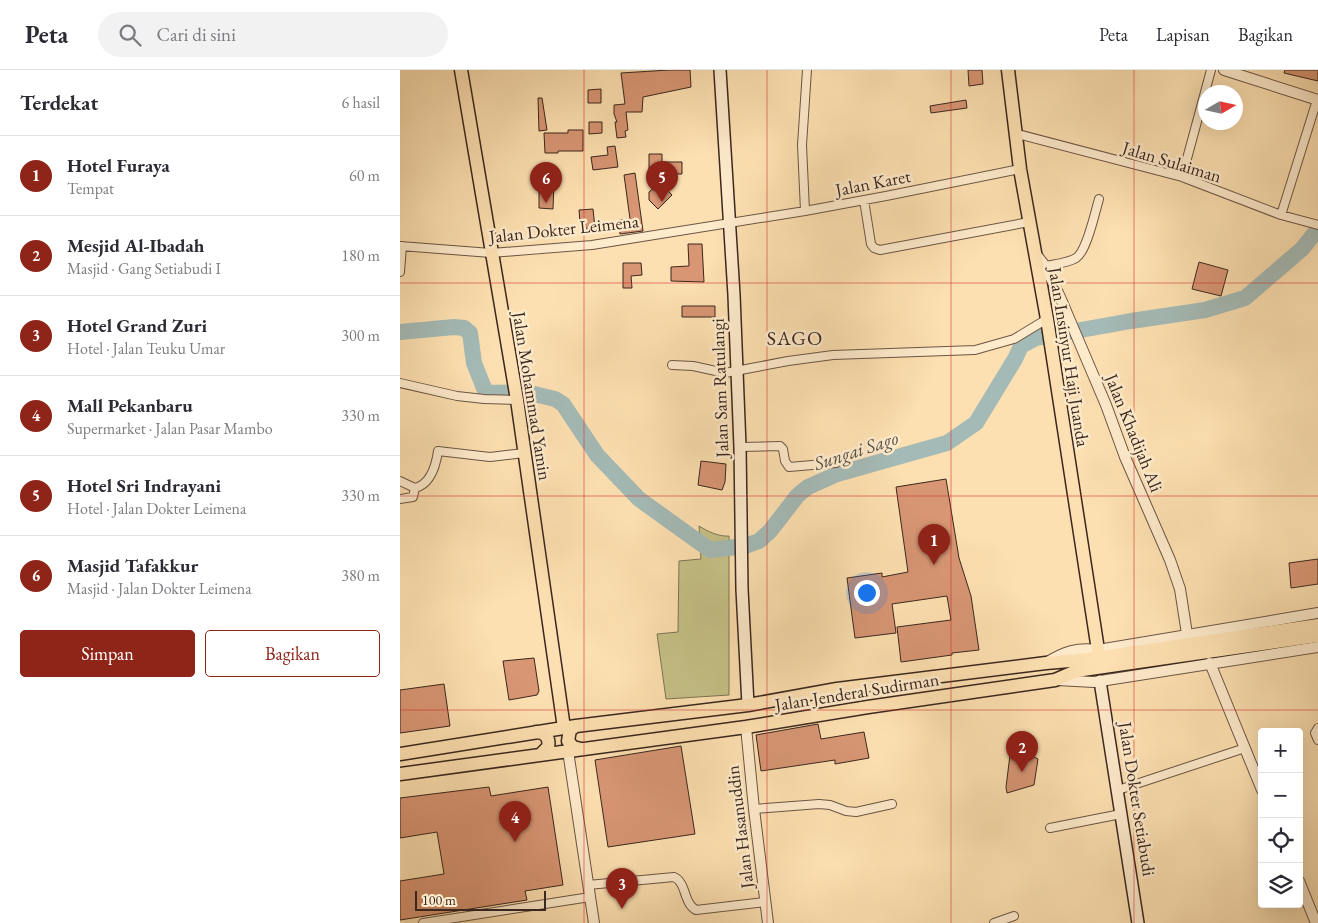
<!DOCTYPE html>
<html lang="id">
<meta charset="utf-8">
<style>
body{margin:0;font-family:"EB Garamond",serif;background:#f2f2f3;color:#2b2b33}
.controls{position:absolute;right:15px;bottom:15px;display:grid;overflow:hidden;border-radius:5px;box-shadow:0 5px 20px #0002}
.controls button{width:45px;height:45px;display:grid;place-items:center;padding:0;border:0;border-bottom:1px solid #e1e1e2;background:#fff;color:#2b2b33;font:25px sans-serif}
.compass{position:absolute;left:798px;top:15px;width:45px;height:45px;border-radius:50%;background:#fff;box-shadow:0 5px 20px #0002;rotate:81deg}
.scale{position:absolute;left:15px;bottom:12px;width:131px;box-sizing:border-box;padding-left:5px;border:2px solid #3a271f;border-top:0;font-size:14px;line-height:18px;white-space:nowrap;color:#3a271f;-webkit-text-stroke:4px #feebcc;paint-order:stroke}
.you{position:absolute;left:466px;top:522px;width:18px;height:18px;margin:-12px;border:4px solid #fff;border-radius:50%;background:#1a73e8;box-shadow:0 0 0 8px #1a73e833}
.badge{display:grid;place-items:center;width:32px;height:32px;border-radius:50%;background:#8f2418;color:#fff;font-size:16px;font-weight:700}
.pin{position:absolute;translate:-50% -41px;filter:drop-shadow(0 1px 2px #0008)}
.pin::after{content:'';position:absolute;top:26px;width:18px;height:15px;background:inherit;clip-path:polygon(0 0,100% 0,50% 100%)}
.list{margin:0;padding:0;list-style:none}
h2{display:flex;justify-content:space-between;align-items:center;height:65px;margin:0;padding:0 20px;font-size:21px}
h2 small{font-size:16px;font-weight:400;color:#7c7c81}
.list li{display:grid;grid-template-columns:32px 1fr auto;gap:15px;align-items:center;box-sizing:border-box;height:80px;padding:0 20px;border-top:1px solid #e1e1e2}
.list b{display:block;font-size:19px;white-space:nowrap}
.list p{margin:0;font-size:16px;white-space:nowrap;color:#7c7c81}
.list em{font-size:16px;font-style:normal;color:#7c7c81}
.actions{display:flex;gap:10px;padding:15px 20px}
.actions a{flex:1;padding:11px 0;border:1px solid #8f2418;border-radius:5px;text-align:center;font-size:18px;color:#8f2418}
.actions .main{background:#8f2418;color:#fff}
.icon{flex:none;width:28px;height:28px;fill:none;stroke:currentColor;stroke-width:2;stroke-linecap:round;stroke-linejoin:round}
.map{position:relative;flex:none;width:918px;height:853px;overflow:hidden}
header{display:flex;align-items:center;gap:30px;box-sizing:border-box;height:70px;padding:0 25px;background:#fff;border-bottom:1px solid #e1e1e2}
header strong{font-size:24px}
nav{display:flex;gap:28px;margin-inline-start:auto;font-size:18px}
.search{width:350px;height:45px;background:#f2f2f3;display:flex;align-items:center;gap:12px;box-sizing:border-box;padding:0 18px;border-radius:28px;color:#7c7c81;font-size:19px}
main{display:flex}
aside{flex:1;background:#fff}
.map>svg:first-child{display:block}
</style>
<header>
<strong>Peta</strong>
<div class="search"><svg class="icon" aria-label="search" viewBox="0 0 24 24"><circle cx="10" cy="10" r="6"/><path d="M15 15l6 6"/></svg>Cari di sini</div>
<nav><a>Peta</a><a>Lapisan</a><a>Bagikan</a></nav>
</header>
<main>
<aside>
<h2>Terdekat<small>6 hasil</small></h2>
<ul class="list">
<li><span class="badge">1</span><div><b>Hotel Furaya</b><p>Tempat</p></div><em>60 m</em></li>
<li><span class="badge">2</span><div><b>Mesjid Al-Ibadah</b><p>Masjid · Gang Setiabudi I</p></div><em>180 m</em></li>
<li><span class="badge">3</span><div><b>Hotel Grand Zuri</b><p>Hotel · Jalan Teuku Umar</p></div><em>300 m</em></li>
<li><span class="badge">4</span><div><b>Mall Pekanbaru</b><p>Supermarket · Jalan Pasar Mambo</p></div><em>330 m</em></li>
<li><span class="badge">5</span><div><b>Hotel Sri Indrayani</b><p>Hotel · Jalan Dokter Leimena</p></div><em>330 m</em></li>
<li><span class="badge">6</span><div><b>Masjid Tafakkur</b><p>Masjid · Jalan Dokter Leimena</p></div><em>380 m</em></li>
</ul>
<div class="actions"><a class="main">Simpan</a><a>Bagikan</a></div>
</aside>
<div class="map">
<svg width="918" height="853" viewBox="0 0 918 853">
<rect width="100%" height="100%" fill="#fde0b1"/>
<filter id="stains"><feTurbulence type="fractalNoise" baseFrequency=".004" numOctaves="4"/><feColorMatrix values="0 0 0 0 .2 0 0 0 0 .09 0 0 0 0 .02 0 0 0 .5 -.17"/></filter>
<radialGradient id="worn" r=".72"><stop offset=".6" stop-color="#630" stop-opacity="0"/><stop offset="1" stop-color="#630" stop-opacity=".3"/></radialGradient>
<path fill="#c5c187" stroke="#807453" d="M299,456C307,461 319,467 329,466V625L266,629L257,564L278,562L279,491L301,489Z"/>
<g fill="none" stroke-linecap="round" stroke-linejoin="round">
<path stroke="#a4bab6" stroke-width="16" d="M0,262L54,257L64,258L70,263L74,293L86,323L126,322L155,329L163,334L197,385L239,429L310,480L345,476L359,471L370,461L398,425L408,417L437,404L547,373L576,353L615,289L621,276L636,268L731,251L805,240L845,228L902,179L918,159"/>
</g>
<path fill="#d89674" stroke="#3a271f" d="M269,0H290L291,17L243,27L242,42H226L228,60L225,61L226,67L217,68L215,52H217L214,44V35L225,34L221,3Z
M568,0H582L583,14L569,16Z
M885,0H918V11L884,3Z
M201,19V33H188V20Z
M138,28H142L147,60L139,61Z
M566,30L567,38L531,43L530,36Z
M189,52H202V63L189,64Z
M168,60H183V81H158V83H145L144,63H168Z
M215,76L218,97L193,100L191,87L208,85L207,77Z
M249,84H262V92H282V104H249Z
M235,103L243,161L220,164L219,150L230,149L224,105Z
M136,111L154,112L153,139L139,138V119L136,118Z
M260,112L272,125L258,139L249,130V122Z
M193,139L195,158L186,159L185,151L180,152L179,140Z
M288,174H302L304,212L271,211V197L289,196Z
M799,192L828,200L821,226L792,219Z
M223,193H241L242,205L231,206L232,218H223Z
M282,236H315V247H282Z
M301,391L326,394L325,412L322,420L298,415Z
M546,409L559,488L571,526L579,580L552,583V585L501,592L497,557L551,550L547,526L492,534L496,563L455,568L447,508L482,503V507L508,502L496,417Z
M918,489V514L891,518L889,493Z
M134,588L139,621L137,625L109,630L103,591Z
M44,614L50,656L0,663V620Z
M418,654L421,669L464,662L469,688L435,694V690L361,701L356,665Z
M281,676L295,764L208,777L195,690Z
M625,682L638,689L634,715L607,723L606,717L610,685Z
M89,717L91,726L148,717L163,815L125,821L127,830L0,850V811L44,804L37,762L0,768V728Z"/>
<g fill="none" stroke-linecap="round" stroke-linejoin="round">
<g stroke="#6b5544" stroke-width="10">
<path id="minor" d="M614,63L782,107L881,145L918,155
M782,107L811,0
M464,130L471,174L474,178L480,180L629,152
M405,141L402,75L407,0
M881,145L917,30
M0,176L91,183L192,175L405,141L486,126L620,99
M645,196C655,194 668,193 676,188C687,181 695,142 699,129
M0,202L2,176
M272,295L293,296L325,303L388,291L433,285L575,280L614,269L647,249
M0,313L57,326L84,329L117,330
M340,377L380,376L383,379L385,391L389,397L436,393
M0,411L15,418
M0,429L13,427L15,418C31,414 36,395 38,381L90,387L124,383
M918,658L915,663L918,670
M718,720L845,678
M354,739L419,734L430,735L446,741L456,742L492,734
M650,758L721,744
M188,815L274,807C287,813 283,833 296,840L365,832
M23,853L190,827
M594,853L614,846"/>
</g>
<g stroke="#6b5544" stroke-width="12">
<path id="tertiary" d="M824,0L918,30
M635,183L645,196L660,227L706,335L725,387L770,490L780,519L787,564
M646,593C663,582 677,577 698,580L918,543
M810,593L862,720
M657,610L694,612L918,577
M346,657L354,739L368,853
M168,681L194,853
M899,811L916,853"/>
</g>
<g stroke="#3a271f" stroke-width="14">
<path id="secondary" d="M320,0L334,225L340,377L342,519L348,635
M700,611L738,853"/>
</g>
<g stroke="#3a271f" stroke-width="15">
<path id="primary" d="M61,0L117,330L164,658
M608,0L620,99L647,249L698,580
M176,656L170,660L168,671L173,677L181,679
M136,662C145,662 150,668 148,677L140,685
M0,684L176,656L348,635L437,619L646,593L681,590L918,555
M0,704L346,657L468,637L655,610L676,601L918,566"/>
</g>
<use href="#minor" stroke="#feebcc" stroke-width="8"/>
<use href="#tertiary" stroke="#feebcc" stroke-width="10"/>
<use href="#secondary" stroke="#feebcc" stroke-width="11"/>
<use href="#primary" stroke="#fde0b1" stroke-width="12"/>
</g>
<path fill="none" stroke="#d62828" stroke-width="1" stroke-opacity="0.55" d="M184,0V853M367,0V853M551,0V853M734,0V853M0,213H918M0,426H918M0,640H918"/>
<g text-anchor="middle" stroke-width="5" stroke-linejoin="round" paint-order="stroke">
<g font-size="18" fill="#3a271f" stroke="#feebcc">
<text transform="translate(772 92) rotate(17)" y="6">Jalan Sulaiman</text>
<text transform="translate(473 113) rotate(-11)" y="6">Jalan Karet</text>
<text transform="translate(164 159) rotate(-6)" y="6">Jalan Dokter Leimena</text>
<text transform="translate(669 287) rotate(81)" y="6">Jalan Insinyur Haji Juanda</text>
<text transform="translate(320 318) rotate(-92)" y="6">Jalan Sam Ratulangi</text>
<text transform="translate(132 326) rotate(81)" y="6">Jalan Mohammad Yamin</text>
<text transform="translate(734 363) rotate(68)" y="6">Jalan Khadijah Ali</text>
<text transform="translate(457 622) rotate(-9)" y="6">Jalan Jenderal Sudirman</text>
<text transform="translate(737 729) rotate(81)" y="6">Jalan Dokter Setiabudi</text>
<text transform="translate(340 757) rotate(-97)" y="6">Jalan Hasanuddin</text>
</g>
<g font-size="19" font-style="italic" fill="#544c45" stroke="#feebcc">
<text transform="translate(456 380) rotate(-18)" y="7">Sungai Sago</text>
</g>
<g font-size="20" letter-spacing="1" fill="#3a271f" stroke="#feebcc">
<text x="395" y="275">SAGO</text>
</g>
</g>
<rect width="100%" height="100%" filter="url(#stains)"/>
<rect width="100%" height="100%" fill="url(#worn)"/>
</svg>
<div class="controls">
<button>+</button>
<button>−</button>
<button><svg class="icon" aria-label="locate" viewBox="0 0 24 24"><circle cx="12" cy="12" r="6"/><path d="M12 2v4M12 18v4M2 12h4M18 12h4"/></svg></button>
<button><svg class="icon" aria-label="layers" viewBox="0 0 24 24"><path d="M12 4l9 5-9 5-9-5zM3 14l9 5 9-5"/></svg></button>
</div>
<svg class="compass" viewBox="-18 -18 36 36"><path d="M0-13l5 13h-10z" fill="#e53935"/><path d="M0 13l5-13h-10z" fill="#7c7c81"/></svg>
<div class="scale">100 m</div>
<div class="you"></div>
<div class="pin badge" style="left:534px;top:495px">1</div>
<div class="pin badge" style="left:622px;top:702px">2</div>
<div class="pin badge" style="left:222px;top:839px">3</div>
<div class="pin badge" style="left:115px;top:772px">4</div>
<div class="pin badge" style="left:262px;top:132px">5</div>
<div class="pin badge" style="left:146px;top:133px">6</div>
</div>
</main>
